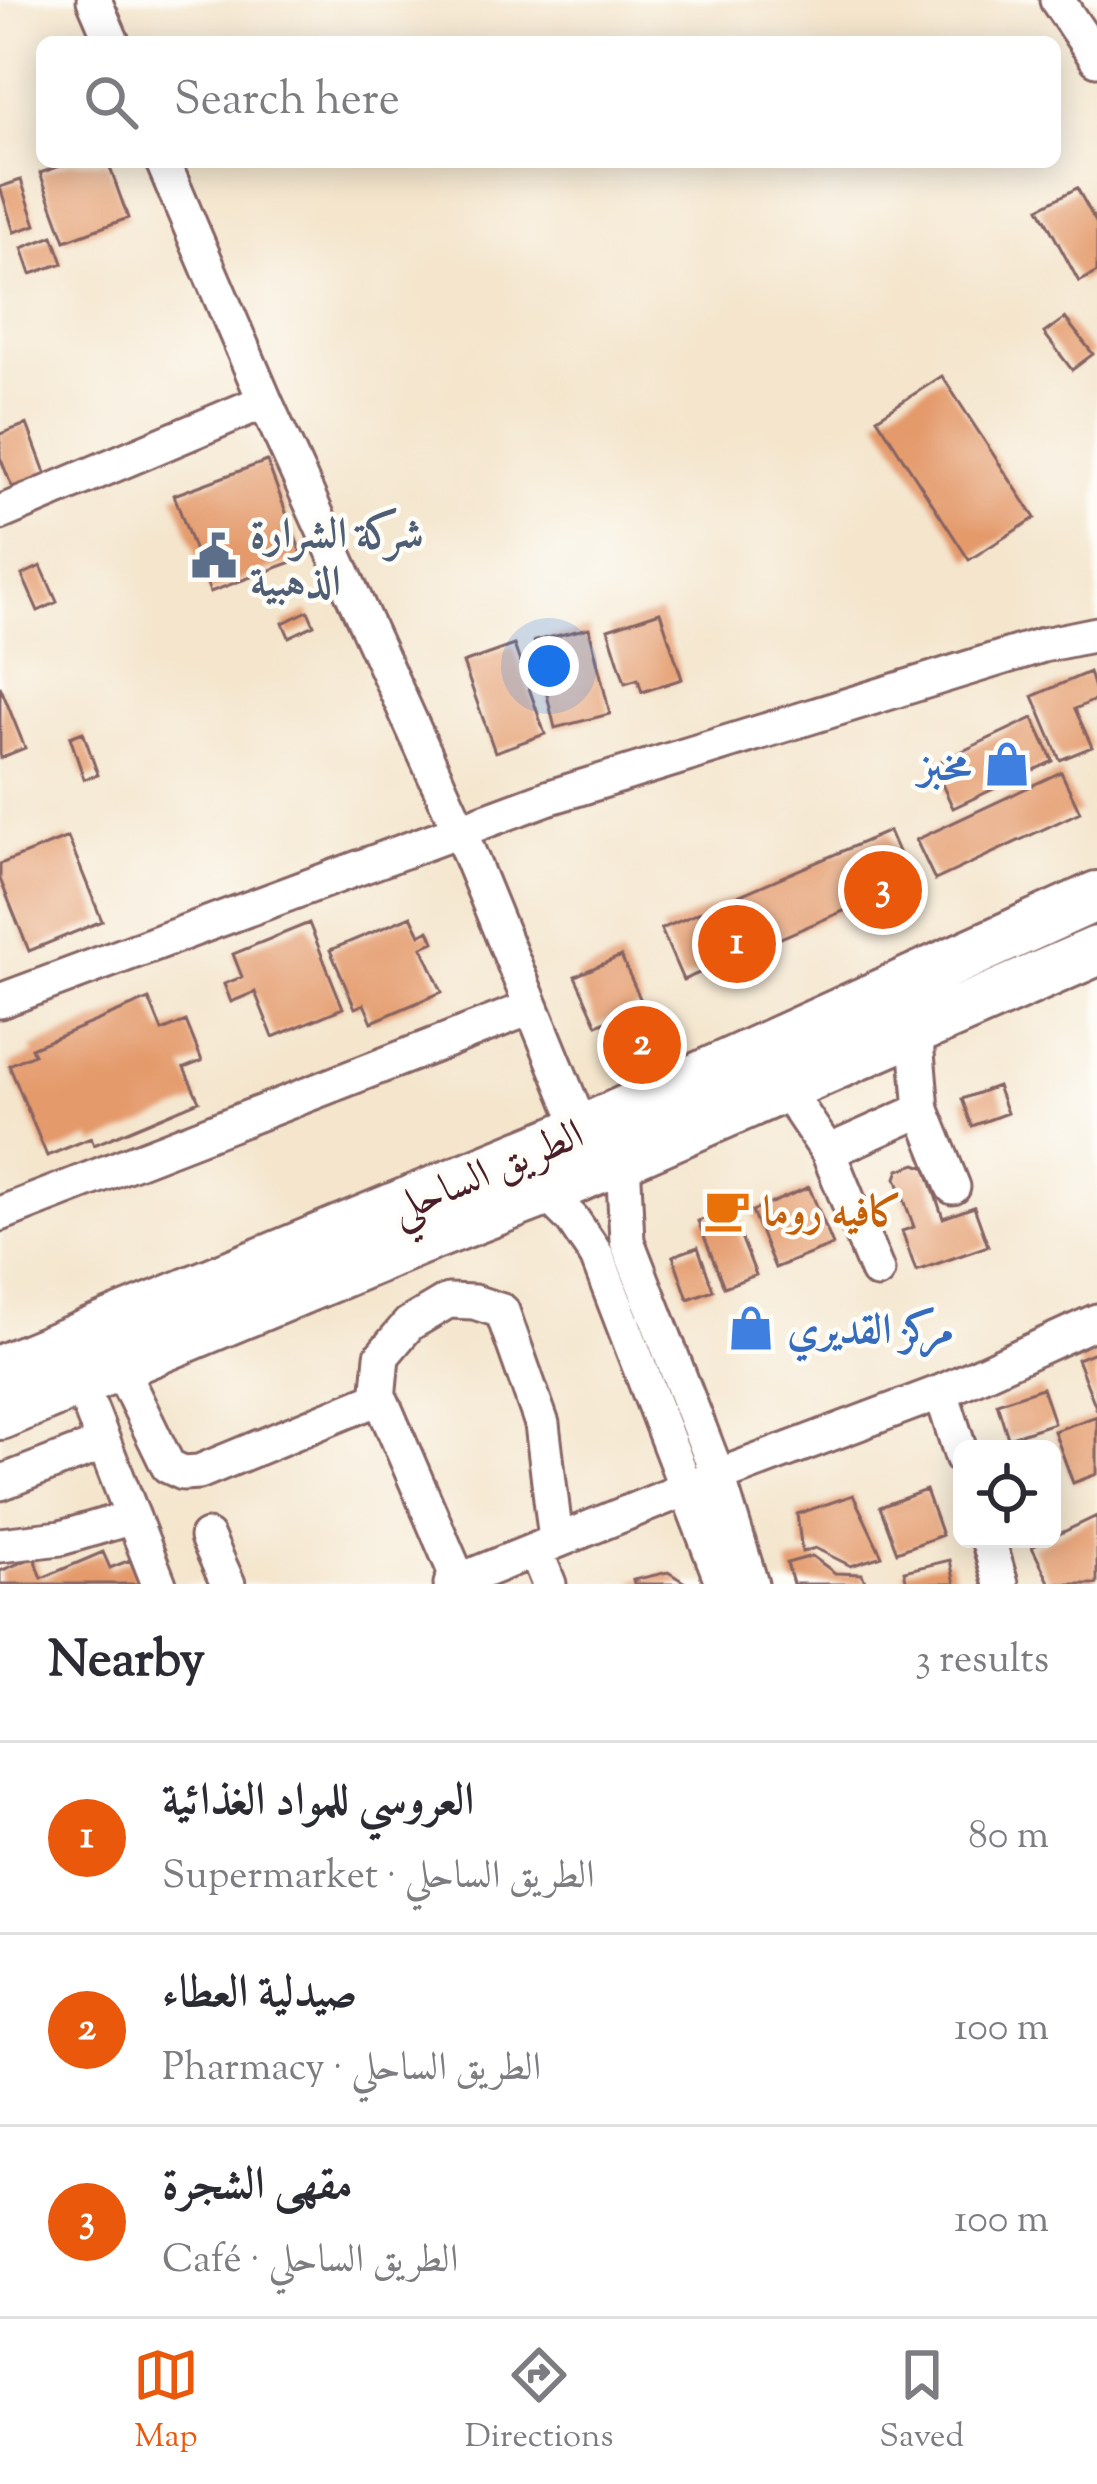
<!DOCTYPE html>
<meta charset="utf-8">
<style>
body{margin:0;font-family:"Sorts Mill Goudy",Amiri,serif;background:#f2f2f3;color:#2b2b33}
.controls{position:absolute;right:36px;bottom:36px;display:grid;overflow:hidden;border-radius:18px;box-shadow:0 6px 30px #0003}
.controls button{width:108px;height:108px;display:grid;place-items:center;padding:0;border:0;border-bottom:3px solid #e1e1e2;background:#fff;color:#2b2b33;font:60px sans-serif}
.you{position:absolute;left:549px;top:666px;width:42px;height:42px;margin:-30px;border:9px solid #fff;border-radius:50%;background:#1a73e8;box-shadow:0 0 0 18px #1a73e833}
.badge{display:grid;place-items:center;width:78px;height:78px;border-radius:50%;background:#ea580c;color:#fff;font-size:39px;font-weight:700}
.pin{position:absolute;translate:-50% -50%;border:6px solid #fff;box-shadow:0 3px 12px #0006}
.list{margin:0;padding:0;list-style:none}
h2{display:flex;justify-content:space-between;align-items:center;height:156px;margin:0;padding:0 48px;font-size:51px}
h2 small{font-size:39px;font-weight:400;color:#7c7c81}
.list li{display:grid;grid-template-columns:78px 1fr auto;gap:36px;align-items:center;box-sizing:border-box;height:192px;padding:0 48px;border-top:3px solid #e1e1e2}
.list b{display:block;font-size:45px;white-space:nowrap}
.list p{margin:0;font-size:39px;white-space:nowrap;color:#7c7c81}
.list em{font-size:39px;font-style:normal;color:#7c7c81}
.icon{flex:none;width:66px;height:66px;fill:none;stroke:currentColor;stroke-width:2;stroke-linecap:round;stroke-linejoin:round}
.map{position:relative;flex:none;width:1097px;height:1584px;overflow:hidden}
.search{position:absolute;background:#fff;box-shadow:0 6px 30px #0003;left:36px;right:36px;top:36px;height:132px;display:flex;align-items:center;gap:30px;box-sizing:border-box;padding:0 42px;border-radius:18px;color:#7c7c81;font-size:45px}
.sheet{height:732px;background:#fff}
nav{display:flex;justify-content:space-around;align-items:center;box-sizing:border-box;height:168px;border-top:3px solid #e1e1e2;background:#fff;font-size:33px;color:#7c7c81}
nav a{display:grid;justify-items:center;gap:6px}
nav .on{color:#ea580c}
.map>svg:first-child{display:block}
</style>
<div class="map">
<svg width="1097" height="1584" viewBox="0 0 1097 1584">
<rect width="100%" height="100%" fill="#fdfcf7"/>
<filter id="ink" filterUnits="userSpaceOnUse"><feTurbulence type="fractalNoise" baseFrequency=".00833" numOctaves="2"/><feDisplacementMap in="SourceGraphic" scale="24" xChannelSelector="R" yChannelSelector="G"/><feConvolveMatrix kernelMatrix="1 2 1 2 8 2 1 2 1" color-interpolation-filters="sRGB"/></filter>
<filter id="wash" filterUnits="userSpaceOnUse"><feTurbulence type="fractalNoise" baseFrequency=".004" numOctaves="4" result="noise"/><feDisplacementMap in="SourceGraphic" scale="48" xChannelSelector="R" yChannelSelector="G"/><feGaussianBlur stdDeviation="2.7" result="paint"/><feColorMatrix in="noise" values="0 0 0 0 0 0 0 0 0 0 0 0 0 0 0 0 0 1.4 0 .05"/><feComposite in="paint" operator="in"/></filter>
<g filter="url(#wash)">
<rect width="100%" height="100%" fill="#f4e5cc"/>
<g id="blocks">
<path fill="#e49a6a" d="M72,162H108L128,218L65,241L40,173Z
M21,180L36,225L14,232L0,187Z
M1077,188L1097,224V272L1079,282L1039,208Z
M53,236L63,263L31,274L22,248Z
M1065,318L1093,354L1072,370L1044,333Z
M942,376L1035,518L969,560L877,418Z
M27,424L46,475L12,487L0,457V434Z
M267,461L303,558L210,592L174,495Z
M41,566L57,602L38,611L22,575Z
M308,611L314,625L289,637L283,623Z
M660,612L682,679L642,692L638,679L625,683L608,629Z
M589,628L610,714L555,728L534,641Z
M514,645L545,734L495,752L463,663Z
M1089,672L1097,699L1075,709L1092,747L1060,760L1033,696Z
M0,686L25,748L0,758Z
M1033,718L1053,761L953,808L933,765Z
M83,732L98,775L84,779L70,737Z
M1061,772L1080,812L935,880L916,840Z
M889,831L911,882L683,980L661,929Z
M68,837L102,921L29,951L0,879V864Z
M411,916L420,935L429,930L434,942L422,947L442,992L372,1022L364,1004L355,1008L330,950Z
M309,923L343,1008L273,1037L255,992L231,1002L224,984L242,977L233,954Z
M621,956L643,1005L597,1025L575,976Z
M149,999L162,1031L186,1021L202,1061L184,1068L199,1101L94,1145L91,1138L47,1156L9,1065L34,1054L31,1048Z
M997,1086L1007,1113L972,1126L962,1099Z
M916,1164L926,1168L943,1218L974,1207L988,1246L916,1271L902,1231L914,1227L896,1178L899,1170Z
M809,1187L833,1245L775,1268L752,1211Z
M730,1209L756,1275L724,1287L698,1221Z
M698,1247L713,1290L688,1299L673,1256Z
M1097,1351V1410L1077,1359Z
M1042,1388L1054,1423L1008,1438L997,1403Z
M1097,1416V1474L1073,1483L1054,1431Z
M926,1490L942,1535L897,1552L880,1507Z
M853,1495L882,1556L851,1566L815,1548L802,1552L797,1514Z
M1097,1516V1584H1050L1032,1547Z
M103,1552L110,1568L130,1560L140,1584H0V1571L34,1557L42,1578Z
M812,1556L835,1573L862,1574L866,1584H793L787,1563Z
M950,1560L955,1584H907L904,1571Z
M668,1572L687,1584H634L633,1580Z"/>
</g>
</g>
<g filter="url(#ink)">
<use href="#blocks" fill-opacity="0" stroke="#866463" stroke-width="3"/>
<g fill="none" stroke-linecap="round" stroke-linejoin="round">
<g stroke="#866463" stroke-width="39">
<path id="minor" d="M94,0L112,42
M1057,0L1097,59
M163,162L265,401L459,829L582,1130
M0,513L265,401
M0,1001L547,798L1043,645L1097,634
M785,1088L828,1152L877,1271
M922,1110L953,1187
M828,1152L922,1110L915,1031
M623,1158L627,1241L718,1476L751,1584
M545,1192L572,1219L597,1256L723,1584
M0,1214L530,1008
M119,1365L168,1466L183,1473L199,1472L374,1400L382,1402L459,1581
M80,1382L159,1584
M941,1392L962,1457
M378,1400L382,1356L409,1324L448,1301L474,1302L502,1311L542,1424L556,1540
M0,1483L104,1443
M207,1537L228,1584
M988,1539L1001,1584
M0,1545L61,1538L133,1517
M536,1552L549,1584
M451,1584L718,1476L941,1392L1097,1321"/>
</g>
<g stroke="#866463" stroke-width="54">
<path id="highway" d="M0,1370L582,1130L1097,896
M0,1415L418,1241L545,1192L1097,951"/>
</g>
<use href="#minor" stroke="#fff" stroke-width="33"/>
<use href="#highway" stroke="#fff" stroke-width="48"/>
</g>
</g>
<defs>
<g id="civic-bare" transform="scale(3.6)"><path d="M-.6-6.5H3V-4.5H.6V-3L4-1V1h2V6H-6V1h2V-1L-.6-3ZM-1.2 2.5V6h2.4V2.5Z" fill="#5c6f8a" stroke="#fdfcf7" stroke-width="2.5" paint-order="stroke"/></g>
<g id="shop-bare" transform="scale(3.6)"><path d="M-5-2.5h2.3a2.7 3.5 0 0 1 5.4 0H5L5.5 6h-11ZM-1.5-2.5h3a1.5 2.3 0 0 0-3 0Z" fill="#3f7fe0" stroke="#fdfcf7" stroke-width="2.5" paint-order="stroke"/></g>
<g id="cafe-bare" transform="scale(3.6)"><path d="M-5.5-4.5H6V0H3Q3 3.5 0 3.5H-2.5Q-5.5 3.5-5.5 0ZM3-3.2v2h1.7v-2ZM-6 4.5H4V6H-6Z" fill="#e8710a" stroke="#fdfcf7" stroke-width="2.5" paint-order="stroke"/></g>
</defs>
<g fill-rule="evenodd">
<use href="#civic-bare" x="214" y="556"/>
<use href="#shop-bare" x="1007" y="764"/>
<use href="#cafe-bare" x="727" y="1210"/>
<use href="#shop-bare" x="751" y="1328"/>
</g>
<g text-anchor="middle" stroke-width="9" stroke-linejoin="round" paint-order="stroke">
<g font-size="42" font-weight="bold" fill="#4e5e75" stroke="#fdfcf7" text-anchor="start">
<text x="250" y="547">شركة الشرارة<tspan x="250" dy="48">الذهبية</tspan></text>
</g>
<g font-size="42" font-weight="bold" fill="#366cbe" stroke="#fdfcf7" text-anchor="end">
<text x="971" y="779">مخبز</text>
<text x="787" y="1343" text-anchor="start">مركز القديري</text>
</g>
<g font-size="42" fill="#4a1f2b" stroke="#fdfcf7">
<text transform="translate(486 1170) rotate(-23)" y="15">الطريق الساحلي</text>
</g>
<g font-size="42" font-weight="bold" fill="#c56008" stroke="#fdfcf7" text-anchor="start">
<text x="763" y="1225">كافيه روما</text>
</g>
</g>
</svg>
<div class="controls">
<button><svg class="icon" aria-label="locate" viewBox="0 0 24 24"><circle cx="12" cy="12" r="6"/><path d="M12 2v4M12 18v4M2 12h4M18 12h4"/></svg></button>
</div>
<div class="you"></div>
<div class="pin badge" style="left:737px;top:944px">1</div>
<div class="pin badge" style="left:642px;top:1045px">2</div>
<div class="pin badge" style="left:883px;top:890px">3</div>
<div class="search"><svg class="icon" aria-label="search" viewBox="0 0 24 24"><circle cx="10" cy="10" r="6"/><path d="M15 15l6 6"/></svg>Search here</div>
</div>
<section class="sheet">
<h2>Nearby<small>3 results</small></h2>
<ul class="list">
<li><span class="badge">1</span><div><b>العروسي للمواد الغذائية</b><p>Supermarket · الطريق الساحلي</p></div><em>80 m</em></li>
<li><span class="badge">2</span><div><b>صيدلية العطاء</b><p>Pharmacy · الطريق الساحلي</p></div><em>100 m</em></li>
<li><span class="badge">3</span><div><b>مقهى الشجرة</b><p>Café · الطريق الساحلي</p></div><em>100 m</em></li>
</ul>
</section>
<nav>
<a class="on"><svg class="icon" aria-label="map" viewBox="0 0 24 24"><path d="M3 6l6-2 6 2 6-2v14l-6 2-6-2-6 2zM9 4v14M15 6v14"/></svg>Map</a>
<a><svg class="icon" aria-label="directions" viewBox="0 0 24 24"><path d="M12 3l9 9-9 9-9-9zM9 14v-3h6M13 9l2 2-2 2"/></svg>Directions</a>
<a><svg class="icon" aria-label="saved" viewBox="0 0 24 24"><path d="M7 4h10v16l-5-4-5 4z"/></svg>Saved</a>
</nav>
